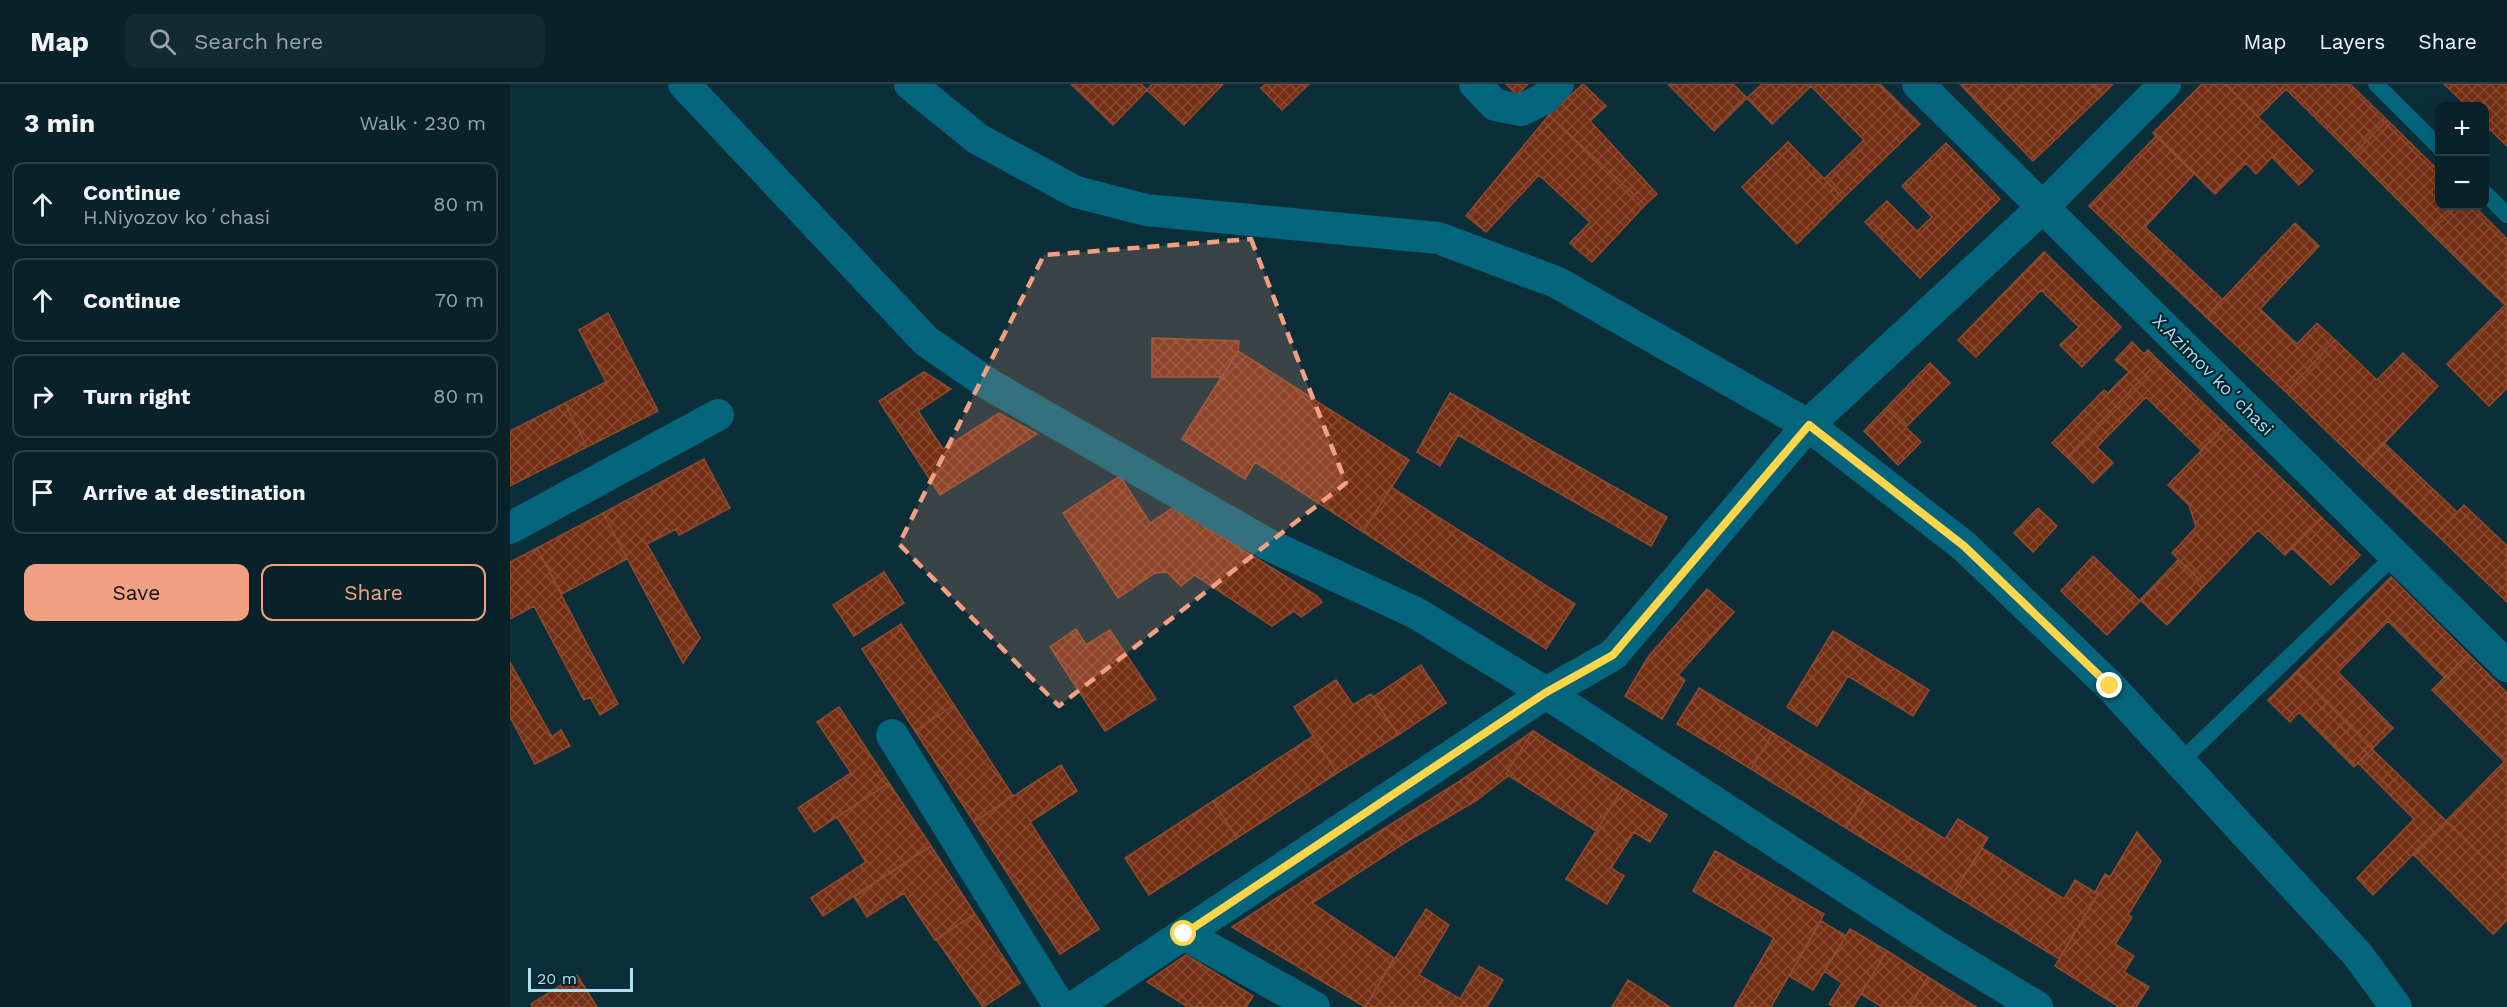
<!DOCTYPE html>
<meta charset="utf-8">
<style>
body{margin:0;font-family:"Work Sans",sans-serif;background:#122a32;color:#f1f3f6}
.controls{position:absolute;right:18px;top:18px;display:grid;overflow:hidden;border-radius:12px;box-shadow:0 6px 24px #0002}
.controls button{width:54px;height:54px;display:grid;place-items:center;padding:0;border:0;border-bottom:2px solid #293f47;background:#09222a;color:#f1f3f6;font:30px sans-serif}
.scale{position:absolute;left:18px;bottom:15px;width:105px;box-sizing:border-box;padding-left:6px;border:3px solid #b0dfee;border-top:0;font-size:16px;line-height:21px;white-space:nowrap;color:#b0dfee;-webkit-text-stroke:4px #02242e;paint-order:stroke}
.stop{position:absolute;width:18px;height:18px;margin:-14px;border:4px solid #ffd54a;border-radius:50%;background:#fff}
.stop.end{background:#ffd54a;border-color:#fff;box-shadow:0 2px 6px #0008}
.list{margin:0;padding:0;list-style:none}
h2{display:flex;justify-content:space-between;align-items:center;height:78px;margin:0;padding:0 24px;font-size:26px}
h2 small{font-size:20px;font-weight:400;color:#99a4a8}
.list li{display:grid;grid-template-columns:39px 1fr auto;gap:18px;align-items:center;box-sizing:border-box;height:84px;margin:0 12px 12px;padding:0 12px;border:2px solid #293f47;border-radius:12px}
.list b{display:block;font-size:22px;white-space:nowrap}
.list p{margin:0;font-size:20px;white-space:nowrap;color:#99a4a8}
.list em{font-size:20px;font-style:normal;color:#99a4a8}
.actions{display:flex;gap:12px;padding:18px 24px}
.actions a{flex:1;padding:14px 0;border:2px solid #f3a082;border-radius:12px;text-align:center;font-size:21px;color:#f3a082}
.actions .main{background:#f3a082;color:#111}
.icon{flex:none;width:33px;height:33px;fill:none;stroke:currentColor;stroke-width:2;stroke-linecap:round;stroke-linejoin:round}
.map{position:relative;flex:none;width:1997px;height:923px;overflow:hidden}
header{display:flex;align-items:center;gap:36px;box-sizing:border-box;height:84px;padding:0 30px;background:#09222a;border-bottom:2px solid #293f47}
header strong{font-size:28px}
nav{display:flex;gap:33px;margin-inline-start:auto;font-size:21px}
.search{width:420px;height:54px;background:#122a32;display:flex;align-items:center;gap:15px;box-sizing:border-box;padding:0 21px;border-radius:12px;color:#99a4a8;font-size:22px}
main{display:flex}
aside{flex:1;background:#09222a}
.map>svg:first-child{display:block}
</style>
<header>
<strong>Map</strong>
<div class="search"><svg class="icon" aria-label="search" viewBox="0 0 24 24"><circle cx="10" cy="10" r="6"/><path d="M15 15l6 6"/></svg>Search here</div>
<nav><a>Map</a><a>Layers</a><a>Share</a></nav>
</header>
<main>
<aside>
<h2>3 min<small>Walk · 230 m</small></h2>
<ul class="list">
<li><svg class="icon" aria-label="ahead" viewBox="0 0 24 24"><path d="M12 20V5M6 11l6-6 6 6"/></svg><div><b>Continue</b><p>H.Niyozov koʻchasi</p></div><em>80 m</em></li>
<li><svg class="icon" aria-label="ahead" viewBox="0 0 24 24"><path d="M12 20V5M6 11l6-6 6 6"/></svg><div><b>Continue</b></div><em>70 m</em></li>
<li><svg class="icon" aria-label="right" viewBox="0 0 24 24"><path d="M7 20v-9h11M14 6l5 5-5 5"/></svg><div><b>Turn right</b></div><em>80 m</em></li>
<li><svg class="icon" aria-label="arrive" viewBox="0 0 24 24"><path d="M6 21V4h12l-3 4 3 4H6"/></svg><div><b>Arrive at destination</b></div></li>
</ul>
<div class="actions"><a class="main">Save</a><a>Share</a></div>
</aside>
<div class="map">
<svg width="1997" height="923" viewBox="0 0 1997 923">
<defs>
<pattern id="building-cross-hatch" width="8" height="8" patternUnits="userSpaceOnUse" patternTransform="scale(1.5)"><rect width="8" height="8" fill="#752f13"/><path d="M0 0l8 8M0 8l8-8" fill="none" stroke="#864d36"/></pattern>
</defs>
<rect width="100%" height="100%" fill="#0c2e38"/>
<path fill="url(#building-cross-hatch)" stroke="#92492e" stroke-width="1.5" d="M561,0H631L637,6L603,41Z
M642,0H713L674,41L637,6Z
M756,0H799L772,26L751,4Z
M996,0H1018L1007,11Z
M1073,0L1096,22L1080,37L1147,110L1135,121L1039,31Z
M1158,0H1223L1237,14L1204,47Z
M1252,0H1370L1410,40L1333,114L1314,95L1354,56L1301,2L1262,40L1237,14Z
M1450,0H1513L1480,32Z
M1513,0H1581L1592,11L1523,77L1480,32Z
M1581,0H1603L1592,11Z
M1692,0H1715L1803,87L1789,101L1762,73L1746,90L1736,79L1705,110L1643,49Z
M1715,0H1840L1877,36L1843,71L1776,5L1748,33Z
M1934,0H1997V62L1974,40V22H1957Z
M1039,31L1135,121L1082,178L1060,159L1080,138L1029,91L976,148L956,132Z
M1877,36L1930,88V122H1947L1920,148L1843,71Z
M1646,52L1684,90L1635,143L1712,215L1696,233L1579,122Z
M1278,58L1333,114L1287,160L1232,103Z
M1436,59L1490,115L1410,194L1355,138L1377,117L1407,147L1422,133L1392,102Z
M1947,122H1964L1997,155V219L1995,221L1920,148Z
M1785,139L1809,162L1750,225L1787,260L1807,239L1825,256L1776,308L1696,233Z
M1534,168L1611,243L1572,283L1550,261L1569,243L1531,206L1466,273L1448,256Z
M1997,219V304L1979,322L1937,280Z
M98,229L148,327L77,363L55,319L96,298L69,246Z
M642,254L729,257L728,267L712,293H642Z
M1825,256L1867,296L1893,269L1928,302L1853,382L1776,308Z
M1622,258L1634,270L1638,266L1649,277L1557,373L1542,359L1594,306L1598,309L1619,288L1605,276Z
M728,267L899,376L853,448L745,378L735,395L672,355Z
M1649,277L1716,341L1691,366L1636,313L1587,363L1603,379L1583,399L1557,373Z
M1420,279L1440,299L1396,343L1376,324Z
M414,288L441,305L408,327L433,365L489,329L527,350L430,411L369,317Z
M940,309L1157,433L1141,462L948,351L930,382L907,368Z
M55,319L77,363L0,402V347Z
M1376,324L1411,358L1388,381L1354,347Z
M1716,341L1812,434L1775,471L1748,446L1695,501L1662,469L1686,443L1679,421L1658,401Z
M1874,359L1947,428L1926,450L1853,382Z
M194,375L220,424L169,451L166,445L137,460L190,554L173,579L93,429Z
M610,392L640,439L664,423L807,512L812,518L791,533L784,527L762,542L685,491L671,502L657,488L645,489L608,514L553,429Z
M881,403L1065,520L1036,565L853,448Z
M1954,421L1997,462V518L1926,450Z
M1528,424L1547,442L1523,468L1504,449Z
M93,429L117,475L52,510L27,464Z
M1812,434L1850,471L1821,501L1782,464Z
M27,464L108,620L90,631L80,613L74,616L24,522L0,535V478Z
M1583,472L1630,517L1597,551L1551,507Z
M1668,476L1695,501L1657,541L1630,516Z
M374,488L394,519L344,552L323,521Z
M1881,493L1958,570L1935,594L1878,537L1828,588L1883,644L1862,665L1786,588Z
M1197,505L1224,528L1168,591L1175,596L1152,635L1115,612L1138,573Z
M391,540L444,621L405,647L352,565Z
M566,545L576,561L600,546L646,615L595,647L540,563Z
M1323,547L1419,606L1403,632L1338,592L1307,642L1277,623Z
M1958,570L1997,609V675L1995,678L1922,606Z
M0,578L42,653L51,646L60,662L25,680L0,633Z
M911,581L936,619L888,651L863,613Z
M1786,588L1862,665L1844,683L1789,628L1780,638L1758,616Z
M826,596L843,621L861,610L888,651L827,689L784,623Z
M1189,604L1263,649L1241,685L1167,640Z
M444,621L503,712L464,738L405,647Z
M329,623L379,699L304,748L288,724L341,689L307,638Z
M1023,647L1113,704L1086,747L996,690Z
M1023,647L996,690L998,692L967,716L950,697Z
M1263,649L1358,708L1336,744L1241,685Z
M803,652L827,689L727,754L703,717Z
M1862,665L1936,737L1863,811L1847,794L1904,735L1848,679Z
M1997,675V797L1936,737Z
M551,681L567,707L520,738L589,845L550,870L464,738Z
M950,697L967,716L896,758L875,744Z
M379,699L421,762L313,832L301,814L356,778L327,733Z
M1113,704L1157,731L1140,758L1124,748L1101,784L1114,792L1097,820L1056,795Z
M1358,708L1435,755L1448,735L1478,754L1443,810L1336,744Z
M703,717L727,754L639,811L615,774Z
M1936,737L1997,797V836L1983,850L1903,770Z
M875,744L896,758L802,819L884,874L855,923L722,843Z
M1627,748L1651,777L1618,831L1622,833L1605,860L1624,872L1614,888L1639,903L1626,923H1609L1545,882L1588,810L1585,808L1595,790L1600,793Z
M421,762L465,830L425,856L394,809L357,833L344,813Z
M1472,764L1554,815L1565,796L1588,810L1549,875L1443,810Z
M1205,767L1314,830L1261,923H1224L1264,854L1183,807Z
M916,825L939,841L909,891L950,915L969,882L993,896L977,923H855Z
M465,830L510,899L473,923L426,855Z
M1311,837L1336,852L1303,906L1279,892Z
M1340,845L1377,867L1343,923H1324L1319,920L1332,899L1314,887Z
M1377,867L1418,893L1399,923H1372L1351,910Z
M676,871L743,912L736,923H678L637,898Z
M67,891L87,923H23L21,920Z
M1418,893L1466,923H1399Z
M1118,896L1160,923H1102Z"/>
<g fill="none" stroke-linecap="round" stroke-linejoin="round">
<path stroke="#04657c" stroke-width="16" d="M1866,0L1930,64
M1974,108L1997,131
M1670,678L1885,471"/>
<path stroke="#04657c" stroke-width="32" d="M174,0L416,257L480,301L759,461L906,529L1036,609L1103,571L1298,341L1533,123L1655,0
M400,0L468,55L566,108L636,126L928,154L1046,198L1298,341L1454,462L1600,602L1847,870L1886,923
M965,0L985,21L1011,26L1034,15L1048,0
M1408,0L1997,582
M0,444L208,331
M382,651L550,923
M674,850L804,923
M564,923L1036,609L1428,863L1527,923"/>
</g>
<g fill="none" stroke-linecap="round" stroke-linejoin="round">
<path stroke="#ffd54a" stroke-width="8" d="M674,850L1035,609L1103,571L1299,341L1454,462L1600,602"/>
</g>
<path fill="#f3a082" fill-opacity="0.2" stroke="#f3a082" stroke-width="4.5" stroke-dasharray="12 8" stroke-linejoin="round" d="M741,155L836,399L549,622L389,460L534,171Z"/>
<g text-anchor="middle" stroke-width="4.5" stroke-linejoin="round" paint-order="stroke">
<g font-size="18" fill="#b0dfee" stroke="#02242e">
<text transform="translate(1703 291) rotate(45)" y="6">X.Azimov koʻchasi</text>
</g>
</g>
</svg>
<div class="controls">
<button>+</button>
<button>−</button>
</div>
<div class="scale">20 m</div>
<div class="stop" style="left:674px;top:850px"></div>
<div class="stop end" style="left:1600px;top:602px"></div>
</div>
</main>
